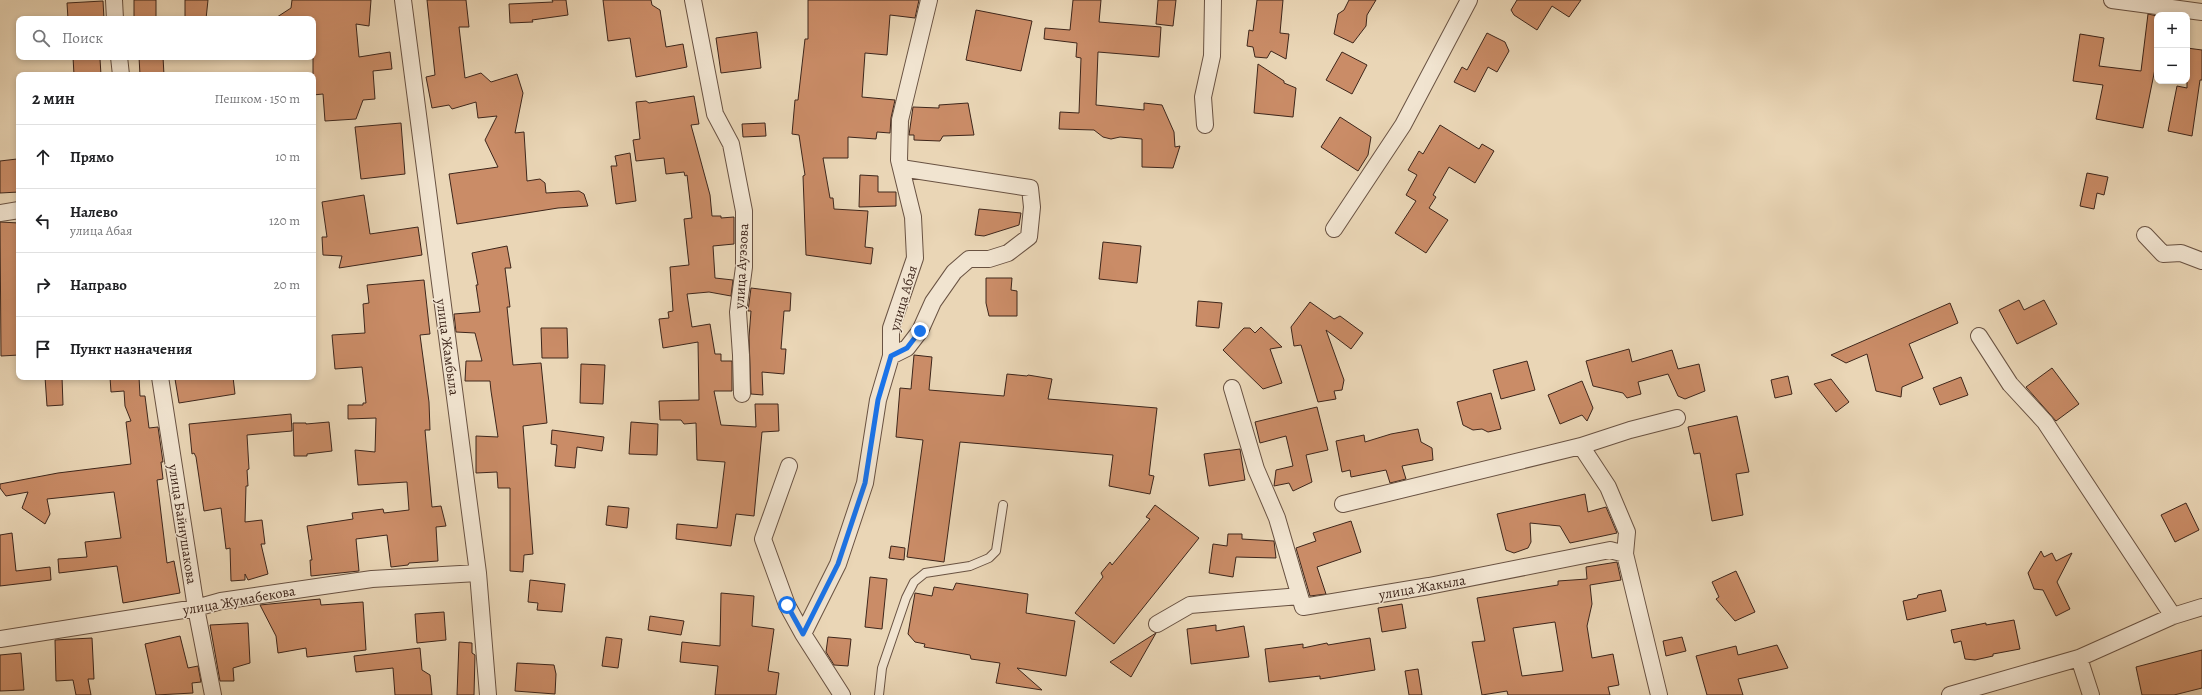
<!DOCTYPE html>
<html lang="ru">
<meta charset="utf-8">
<style>
body{margin:0;font-family:Alegreya,serif;background:#f6f6f6;color:#202124}
.controls{position:absolute;right:12px;top:12px;display:grid;overflow:hidden;border-radius:8px;box-shadow:0 2px 6px #0003}
.controls button{width:36px;height:36px;display:grid;place-items:center;padding:0;border:0;border-bottom:1px solid #e0e0e0;background:#fff;color:#202124;font:20px sans-serif}
.stop{position:absolute;width:12px;height:12px;margin:-9px;border:3px solid #1a73e8;border-radius:50%;background:#fff}
.stop.end{background:#1a73e8;border-color:#fff;box-shadow:0 1px 4px #0008}
.list{margin:0;padding:0;list-style:none}
h2{display:flex;justify-content:space-between;align-items:center;height:52px;margin:0;padding:0 16px;font-size:17px}
h2 small{font-size:13px;font-weight:400;color:#757577}
.list li{display:grid;grid-template-columns:26px 1fr auto;gap:12px;align-items:center;box-sizing:border-box;height:64px;padding:0 16px;border-top:1px solid #e0e0e0}
.list b{display:block;font-size:15px;white-space:nowrap}
.list p{margin:0;font-size:13px;white-space:nowrap;color:#757577}
.list em{font-size:13px;font-style:normal;color:#757577}
.icon{flex:none;width:22px;height:22px;fill:none;stroke:currentColor;stroke-width:2;stroke-linecap:round;stroke-linejoin:round}
.map{position:relative;flex:none;width:2202px;height:695px;overflow:hidden}
.search{position:absolute;background:#fff;box-shadow:0 2px 6px #0003;left:16px;top:16px;width:300px;height:44px;display:flex;align-items:center;gap:10px;box-sizing:border-box;padding:0 14px;border-radius:8px;color:#757577;font-size:15px}
.panel{position:absolute;background:#fff;box-shadow:0 2px 6px #0003;left:16px;top:72px;width:300px;height:308px;border-radius:8px}
.map>svg:first-child{display:block}
</style>
<div class="map">
<svg width="2202" height="695" viewBox="0 0 2202 695">
<rect width="100%" height="100%" fill="#ead6b6"/>
<filter id="stains"><feTurbulence type="fractalNoise" baseFrequency=".005" numOctaves="4"/><feColorMatrix values="0 0 0 0 .2 0 0 0 0 .09 0 0 0 0 .02 0 0 0 .5 -.17"/></filter>
<radialGradient id="worn" r=".72"><stop offset=".6" stop-color="#630" stop-opacity="0"/><stop offset="1" stop-color="#630" stop-opacity=".3"/></radialGradient>
<path fill="#ca8c67" stroke="#3e261b" fill-rule="evenodd" d="M134,0H156V19H134Z
M185,0H208L206,19H185Z
M292,0H371L369,26L356,24L359,57L390,52L392,69L373,71L375,99L363,100L356,119L325,121L323,94L313,95V19H274L291,8Z
M427,0H466L469,27H459L465,78L481,73L491,82L517,74L523,93L515,133L524,132L527,181L540,179L545,183L546,193L579,191L584,194L588,206L558,208L457,224L449,174L498,167L485,140L497,116L478,118L476,102L452,109L449,105L432,108L426,77L435,75Z
M552,0H566L568,15L532,20L533,22L510,23L509,4L553,2Z
M603,0H651L652,5L660,10L666,47L683,44L687,67L636,77L630,38L608,41Z
M808,0H919L915,18L890,15L887,55L865,53L862,97L895,100L891,118L890,133L877,132L876,139L848,137V158H823L830,198H833L834,209L868,211L865,247L873,248L871,264L806,255L803,176L805,175L799,135L792,134L795,100H798L805,39H808Z
M1073,0H1101L1099,22L1161,27L1159,57L1098,52L1096,105L1144,110V103L1162,105L1174,132L1175,147L1180,146L1173,168L1142,167V139L1120,137L1111,139L1103,137L1094,130L1059,129L1060,112L1079,113L1081,58L1076,57L1077,43L1044,39L1045,28L1070,30Z
M1158,0H1176L1173,26L1156,24Z
M1257,0H1283L1280,33L1289,34L1286,59L1271,51L1267,58L1255,57L1253,47L1247,46L1249,30L1253,31Z
M1349,0H1376L1367,15L1366,26L1353,43L1334,34L1338,14L1344,10Z
M1517,0H1581L1569,17L1552,6L1537,30L1514,15L1511,10Z
M103,1L104,19H68L67,3Z
M976,10L1032,21L1021,71L966,60Z
M2148,14L2157,16V59L2143,128L2096,119L2103,85L2073,81L2080,34L2104,38L2099,66L2141,71Z
M757,32L761,68L721,73L716,38Z
M1487,33L1505,42L1509,51L1497,72L1488,67L1475,92L1454,82L1462,67L1467,70Z
M2187,48L2202,50V80H2200L2192,136L2168,131L2177,86L2187,88Z
M1342,52L1367,65L1352,94L1326,80Z
M73,57H94V59H100L101,75H74Z
M139,57H163L164,75H140Z
M1258,64L1284,81V83L1296,88L1293,117L1254,113Z
M694,96L699,124L691,125L710,195L712,216H721V218L734,217V244L713,246L715,278L733,280L731,296L709,292L687,294L692,327L710,324L715,354H721V361H732V391H714L721,425L756,427L755,404H778L779,431L762,432L754,516L736,514L731,546L676,539L677,524L717,528L725,462L697,460L696,423L684,424L681,420H660L659,401L699,400L698,342L663,348L659,319L669,318L668,312L673,311L670,267L689,265L684,219L692,218L687,175L685,176L684,172L666,174L664,158L636,161L633,140L640,139L636,102L646,101L649,103Z
M968,103L974,135L943,136L940,141L914,140V135H909L913,107L939,108V105Z
M1340,117L1371,137L1368,155L1358,171L1321,147Z
M401,123L405,174L361,179L355,127Z
M765,123L766,136L743,137L742,124Z
M1440,125L1479,149L1482,144L1494,151L1475,183L1449,167L1433,195L1436,197L1429,208L1448,220L1426,253L1395,233L1416,201L1406,195L1417,175L1408,170L1419,151L1423,154Z
M630,153L636,201L616,204L611,166H617L615,156Z
M17,159L19,192L0,193V161Z
M2087,173L2108,177L2104,195L2097,193L2094,209L2080,206Z
M860,175L878,176V192H896V206L859,207Z
M364,195L370,234L418,227L422,255L339,268L342,256L323,255L322,237H327L322,202Z
M979,209L1021,213L1019,225L984,236L975,235Z
M0,222L19,223V355L1,356Z
M1103,242L1141,246L1137,283L1099,279Z
M507,246L511,268H505L510,307H507L513,365L541,363L547,423L523,426L533,554L524,555L523,572L510,571V488H498L497,472L476,473V436L498,437L491,391L490,381H465L466,361H482L475,333L456,332L454,314L480,312L476,285H478L472,253Z
M986,278H1012L1011,290L1017,291V316H989L986,303Z
M424,280L430,334L420,335L429,402L430,430H425L432,507L441,506L446,526L436,527L438,561L409,563L408,565L391,567L387,535L356,539L359,571L311,576L310,560H312L307,526L353,519L352,513L383,509L384,513L409,510L407,482L358,485L355,450L375,452L376,418L348,419V405H363V403H366L362,367L335,369L332,335L365,333L363,304L369,303L367,285Z
M751,288L791,293L790,311H784L781,349H786L784,374L762,372L763,395L751,394L749,337L751,311H748Z
M2019,300L2024,310L2044,300L2057,324L2017,344L1999,310Z
M1198,301L1222,303L1219,328L1196,326Z
M1310,302L1334,319L1340,316L1363,333L1351,349L1326,330L1344,380L1342,390L1334,391L1336,399L1318,402L1301,345L1294,346L1291,327Z
M1950,303L1958,323L1909,344L1923,378L1902,387L1901,397L1876,391L1867,354L1846,363L1831,355Z
M1261,327L1282,347L1270,349L1282,383L1263,389L1223,350L1244,328H1250L1255,333Z
M541,328H567L568,358H542Z
M1629,349L1632,362L1672,350L1678,369L1699,364L1705,391L1685,399L1678,396L1668,374L1638,382L1641,394L1627,398L1623,393L1593,386L1586,361Z
M914,355L932,357L929,390L1004,396L1007,374L1027,376L1028,375L1052,379L1048,399L1157,408L1149,475L1154,476L1150,494L1109,486L1113,455L960,442L944,562L907,557L923,440L896,437L900,388L911,389Z
M1527,361L1535,390L1501,399L1493,370Z
M581,364L605,365L603,404L580,403Z
M2052,368L2079,404L2056,421L2026,387Z
M1788,376L1792,394L1775,398L1771,380Z
M45,377H62L63,405L47,406Z
M110,377H139L140,396H145L149,428L158,427L163,462H161L163,479L157,480L167,563L174,561L180,593L123,603L117,566L59,573L58,559L87,557L85,542L121,538L114,492L47,499L50,514L45,524L22,508L28,492L6,496L0,488V484L58,473L131,464L126,422L131,421L125,406L124,391L111,392Z
M190,377H233L235,394L179,403L175,379Z
M1961,377L1968,395L1940,405L1933,388Z
M1831,379L1849,402L1836,412L1814,384Z
M1582,381L1593,408L1587,421L1582,415L1560,424L1548,395Z
M1491,393L1501,429L1488,432L1482,429L1473,430L1463,425L1457,402Z
M1317,407L1328,450L1306,455L1312,482L1293,491L1289,483L1274,486L1276,470L1293,466L1286,436L1260,443L1255,422Z
M291,414L292,431L247,435L249,469L247,470L248,486H246L245,522L262,520L265,544H261L268,574L248,580L245,574V580L231,581L230,548L226,549L221,508L204,511L196,457L194,453L192,454L189,424Z
M1737,416L1749,472L1736,474L1743,515L1712,521L1700,453L1694,454L1688,427Z
M329,422L332,451L307,454V456H294L293,423H306V424Z
M631,422L658,424L657,455L629,454Z
M1418,429L1421,442L1432,448L1433,460L1402,466L1406,479L1390,483L1386,470L1351,477L1350,470L1342,472L1336,441L1364,435L1365,442L1391,434Z
M552,430L604,437L602,451L577,447L575,468L555,466L557,445L551,444Z
M1240,449L1245,480L1209,486L1204,454Z
M1585,494L1588,512L1606,507L1617,533L1570,543L1560,526L1530,523L1531,542L1528,548L1514,553L1506,550L1497,514Z
M2186,503L2199,530L2175,542L2161,515Z
M1155,505L1199,538L1114,644L1075,613L1103,577L1101,573L1110,562L1112,565L1150,519L1146,517Z
M608,506L629,508L627,528L606,525Z
M1351,521L1361,552L1317,567L1326,594L1310,596L1296,548L1316,541L1313,533Z
M12,533L16,571L50,567L51,580L0,586V535Z
M1228,534H1242V539L1274,541L1276,558L1236,557L1233,577L1209,573L1213,544L1227,546Z
M891,546L905,548L904,560L889,558Z
M2041,551L2044,557L2052,553L2056,561L2072,553L2057,582L2070,609L2056,616L2043,590L2034,589L2028,573Z
M1617,562L1621,580L1590,585L1592,604L1587,626L1592,658L1613,654L1619,685L1608,687L1610,695H1508L1507,691L1482,695L1472,642L1485,641L1477,598L1558,585V581L1587,579L1586,567ZM1555,622L1563,671L1522,676L1513,628Z
M1736,571L1755,612L1735,621L1716,599L1719,597L1712,582Z
M870,577L887,579L882,629L865,627Z
M530,580L565,584L562,612L537,610L538,603L528,602Z
M956,583L1028,594L1026,613L1075,621L1066,676L1017,668L1042,690L996,683L1000,663L971,659L970,655L924,647L925,644L915,642L908,634L915,593L932,596L934,587L953,590Z
M1941,590L1946,611L1907,620L1903,601L1917,598L1918,595Z
M721,593L754,596L752,626L774,629L768,671L779,673L776,695H715L718,666L680,662L682,642L720,646Z
M320,599L321,605L363,602L366,650L307,657L306,648L278,653L276,636L260,605Z
M1402,604L1406,628L1382,632L1378,608Z
M444,612L446,640L417,643L415,614Z
M650,616L684,621L681,635L648,630Z
M2014,620L2020,649L1993,654V656L1975,660L1965,659L1961,641L1954,643L1951,630L1986,623V625Z
M248,623L250,663L233,668L234,681H220L210,625Z
M1216,625V631L1244,626L1249,657L1191,664L1187,629Z
M1156,633L1131,677L1110,662Z
M180,636L188,668L198,666L201,682L192,683L193,693L156,695L145,644Z
M606,637L622,639L618,668L602,666Z
M828,637L851,639L848,666L834,665L826,652Z
M1682,637L1686,651L1666,656L1663,641Z
M92,638L94,679H88L91,695H76L73,680L56,681L55,640Z
M1370,638L1375,670L1320,679V676L1269,682L1265,649L1303,644V648L1327,643L1328,645Z
M459,642L472,643V653L475,655L474,695H457Z
M1777,645L1788,668L1738,679L1743,695H1707L1696,656L1736,646L1738,655Z
M420,648L422,670L430,675L432,695H395L393,668L356,672L354,656Z
M2202,650V688L2174,695H2142L2136,667Z
M21,653L24,690L0,691V655Z
M517,663L554,665L556,674L555,694L515,691Z
M1418,669L1422,695H1409L1405,671Z"/>
<g fill="none" stroke-linecap="round" stroke-linejoin="round">
<g stroke="#695242" stroke-width="10">
<path id="lane" d="M879,695L882,668L906,598L914,582L925,573L970,566L989,558L996,551L1003,505"/>
</g>
<g stroke="#695242" stroke-width="18">
<path id="street" d="M114,0L115,19
M403,0L478,573L488,695
M693,0L715,114L731,144L744,211V267L738,312L741,355L742,394
M2112,0L2202,12
M119,57L121,75
M1205,125L1203,97L1212,56L1213,0
M0,213L19,210
M1334,229L1403,125L1469,0
M2145,235L2163,254L2181,253L2202,261
M1979,336L2010,384L2045,422L2173,616
M891,356L907,348L920,331L933,302L954,272L969,259H989L1008,253L1029,237L1032,207L1030,188L901,168
M160,377L196,608L213,695
M1232,388L1256,469L1277,518L1303,607L1429,586L1610,550L1625,554L1659,695
M789,466L763,539L787,605L803,634
M1343,504L1581,446
M1625,554L1627,532L1608,487L1581,446L1630,430L1677,418
M1157,624L1190,605L1300,596
M0,639L196,608L221,601L372,579L478,573
M2079,658L2091,695
M842,695L803,634L838,564L865,483L878,400L891,356V328L915,258L913,217L899,160L900,120L929,0
M1950,695L2079,658L2173,616L2202,607"/>
</g>
<use href="#lane" stroke="#f1e4d0" stroke-width="8"/>
<use href="#street" stroke="#f1e4d0" stroke-width="16"/>
</g>
<g fill="none" stroke-linecap="round" stroke-linejoin="round">
<path stroke="#1a73e8" stroke-width="5" d="M787,605L803,634L838,564L865,483L878,400L891,356L907,348L920,331"/>
</g>
<g text-anchor="middle" stroke-width="3" stroke-linejoin="round" paint-order="stroke">
<g font-size="14" fill="#3e261b" stroke="#f1e4d0">
<text transform="translate(741 266) rotate(-87)" y="5">улица Ауэзова</text>
<text transform="translate(903 298) rotate(-74)" y="5">улица Абая</text>
<text transform="translate(448 347) rotate(82)" y="5">улица Жамбыла</text>
<text transform="translate(183 524) rotate(81)" y="5">улица Байнушакова</text>
<text transform="translate(1422 587) rotate(-10)" y="5">улица Жакыла</text>
<text transform="translate(239 600) rotate(-10)" y="5">улица Жумабекова</text>
</g>
</g>
<rect width="100%" height="100%" filter="url(#stains)"/>
<rect width="100%" height="100%" fill="url(#worn)"/>
</svg>
<div class="controls">
<button>+</button>
<button>−</button>
</div>
<div class="stop" style="left:787px;top:605px"></div>
<div class="stop end" style="left:920px;top:331px"></div>
<div class="search"><svg class="icon" aria-label="search" viewBox="0 0 24 24"><circle cx="10" cy="10" r="6"/><path d="M15 15l6 6"/></svg>Поиск</div>
<section class="panel">
<h2>2 мин<small>Пешком · 150 m</small></h2>
<ul class="list">
<li><svg class="icon" aria-label="ahead" viewBox="0 0 24 24"><path d="M12 20V5M6 11l6-6 6 6"/></svg><div><b>Прямо</b></div><em>10 m</em></li>
<li><svg class="icon" aria-label="left" viewBox="0 0 24 24"><path d="M17 20v-9H6M10 6l-5 5 5 5"/></svg><div><b>Налево</b><p>улица Абая</p></div><em>120 m</em></li>
<li><svg class="icon" aria-label="right" viewBox="0 0 24 24"><path d="M7 20v-9h11M14 6l5 5-5 5"/></svg><div><b>Направо</b></div><em>20 m</em></li>
<li><svg class="icon" aria-label="arrive" viewBox="0 0 24 24"><path d="M6 21V4h12l-3 4 3 4H6"/></svg><div><b>Пункт назначения</b></div></li>
</ul>
</section>
</div>
